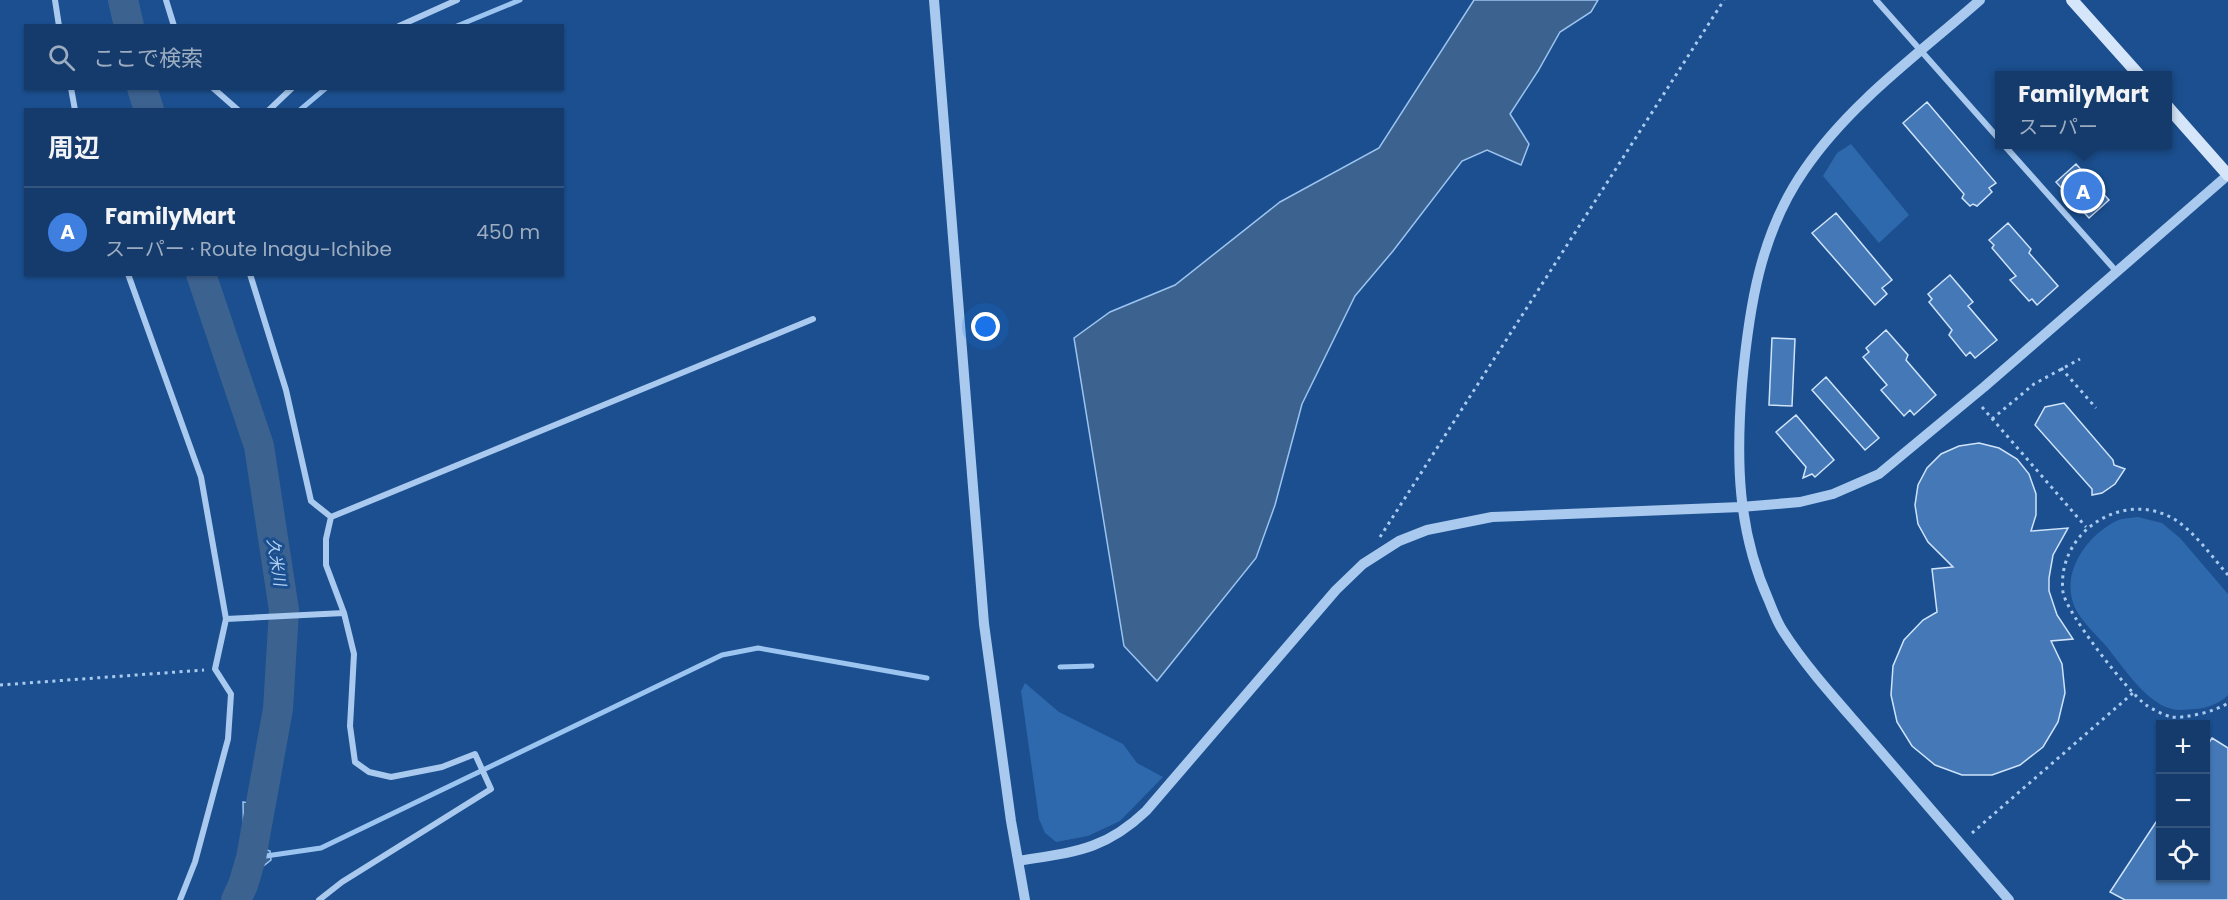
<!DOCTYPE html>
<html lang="ja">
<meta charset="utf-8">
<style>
body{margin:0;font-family:Poppins,"Noto Sans JP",sans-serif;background:#1d4271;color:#f1f3f6}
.controls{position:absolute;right:18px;bottom:18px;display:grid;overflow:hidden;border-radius:0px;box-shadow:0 2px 4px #0004}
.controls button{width:54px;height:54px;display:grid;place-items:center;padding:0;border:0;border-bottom:2px solid #33557e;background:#143b6b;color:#f1f3f6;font:30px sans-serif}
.you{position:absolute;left:986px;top:327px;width:21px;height:21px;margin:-15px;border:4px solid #fff;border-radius:50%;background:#1a73e8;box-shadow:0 0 0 9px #1a73e833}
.badge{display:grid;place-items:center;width:39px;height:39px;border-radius:50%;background:#ffd166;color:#fff;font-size:20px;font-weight:700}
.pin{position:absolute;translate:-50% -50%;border:3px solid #fff;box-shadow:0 2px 6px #0006}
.popup{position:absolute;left:1995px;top:71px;width:177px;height:78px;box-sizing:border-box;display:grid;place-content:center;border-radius:0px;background:#143b6b;filter:drop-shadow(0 2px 4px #0005);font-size:20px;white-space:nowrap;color:#9dadc1}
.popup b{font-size:22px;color:#f1f3f6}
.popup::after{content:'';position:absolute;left:50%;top:100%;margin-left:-12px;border:12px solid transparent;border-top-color:#143b6b}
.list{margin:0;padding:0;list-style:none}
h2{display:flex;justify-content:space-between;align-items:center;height:78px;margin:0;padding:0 24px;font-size:26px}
h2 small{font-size:20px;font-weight:400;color:#9dadc1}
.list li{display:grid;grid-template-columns:39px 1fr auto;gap:18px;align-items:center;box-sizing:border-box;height:90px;padding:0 24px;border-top:2px solid #33557e}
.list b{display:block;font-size:22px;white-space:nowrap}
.list p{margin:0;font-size:20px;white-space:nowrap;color:#9dadc1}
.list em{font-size:20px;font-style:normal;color:#9dadc1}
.icon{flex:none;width:33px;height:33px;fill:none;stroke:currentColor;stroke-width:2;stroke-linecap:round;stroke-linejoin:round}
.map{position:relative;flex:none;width:2228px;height:900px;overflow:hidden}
.search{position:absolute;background:#143b6b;box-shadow:0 2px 4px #0004;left:24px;top:24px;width:540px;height:66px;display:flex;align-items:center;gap:15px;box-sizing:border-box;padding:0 21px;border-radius:0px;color:#9dadc1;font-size:22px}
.panel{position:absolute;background:#143b6b;box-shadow:0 2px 4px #0004;left:24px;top:108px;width:540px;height:168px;border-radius:0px}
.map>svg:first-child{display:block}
</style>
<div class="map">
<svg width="2228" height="900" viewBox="0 0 2228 900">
<rect width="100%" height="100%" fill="#1b4f8f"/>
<path fill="#2e69ad" d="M1851,144L1909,215L1879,243L1823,176L1837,153Z
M2138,517L2162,523L2180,538L2228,594V695C2221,703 2205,709 2195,709C2188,709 2179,711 2172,709C2146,703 2123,667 2107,647C2095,633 2076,617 2072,599C2064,567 2089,535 2116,521C2123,518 2131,518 2138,517Z
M1025,683L1059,712L1123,744L1137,763L1163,777L1120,821L1088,836L1056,842L1045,833L1039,819L1021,691Z"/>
<path fill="#3c6290" stroke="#9cc4f0" stroke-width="1.5" d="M1474,0H1598L1591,12L1560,32L1538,71L1510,114L1529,144L1521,165L1487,150L1462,161L1393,251L1355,296L1302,404L1275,505L1256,558L1157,681L1124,646L1074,338L1110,312L1175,285L1280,202L1379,148Z
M243,802L268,806L258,838V847L270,851L271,860L261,868L254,889L241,900H225L227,891L244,854Z"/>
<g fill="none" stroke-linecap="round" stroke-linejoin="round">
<path stroke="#9cc4f0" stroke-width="5" d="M457,26L520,0
M300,110L326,88
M1060,667L1092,666
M266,856L321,848L722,655L758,648L927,678"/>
<path stroke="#3c6290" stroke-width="30" d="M123,0L129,26
M142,88L149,110
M201,274L259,446L284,610L278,709L251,858L243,885L236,900"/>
</g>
<path fill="#4478b7" stroke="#cfe3fa" stroke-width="1.5" d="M1927,102L1996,183L1989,188L1992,192L1977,206L1973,204L1970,206L1962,198L1964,194L1903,123Z
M2076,164L2109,200L2089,218L2056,182Z
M1836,213L1892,280L1882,288L1887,294L1875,305L1812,233Z
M2008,223L2031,249L2029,253L2058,286L2037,305L2032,299L2029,301L2010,280L2016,276L1992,248L1994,245L1989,240Z
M1950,275L1973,302L1968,306L1997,340L1975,358L1970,352L1966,356L1949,335L1952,330L1929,302L1932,299L1928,294Z
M1886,330L1908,355L1906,360L1936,395L1914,415L1910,410L1904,416L1881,390L1887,385L1863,357L1869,352L1866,348Z
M1772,338L1795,339L1792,406L1769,405Z
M1826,377L1879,438L1865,450L1812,390Z
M2064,403L2113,460L2114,465L2125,469L2115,484L2102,493L2092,495V489L2035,425L2045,407Z
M1796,415L1834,460L1815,477L1812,474L1803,478L1806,467L1776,432Z
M1979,443L1999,448L2017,459L2029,474L2036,494V515L2031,531L2068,528L2053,555L2049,578V591L2057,615L2073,639L2051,641L2062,664L2065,693L2058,722L2043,747L2020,765L1992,775H1962L1935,765L1912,746L1897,722L1891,695L1893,666L1904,640L1923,620L1937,612L1932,569L1953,567L1928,542L1918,524L1915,505L1918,485L1927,468L1941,454L1959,446Z
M2212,738L2228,748V900H2125L2110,892L2160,816V878H2205V749Z"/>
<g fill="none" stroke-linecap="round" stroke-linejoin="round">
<path stroke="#a9c9ee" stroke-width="3" stroke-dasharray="3 4.5" stroke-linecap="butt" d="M2061,368L2096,408
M1982,407L2086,527
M1992,419L2034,384L2080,359
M1380,537L1724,0
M2228,575C2212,557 2195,532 2174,519C2123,489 2056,532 2063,592C2066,613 2128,692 2146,705C2152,709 2164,715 2171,717C2184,719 2217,711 2228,703
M0,685L204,670
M1972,833L2133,693"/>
<path stroke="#a9c9ee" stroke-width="6" d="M55,0L59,26
M166,0L174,26
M1876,0L1999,139
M399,26L457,0
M71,88L75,110
M213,88L238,110
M269,110L292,88
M2003,144L2116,271
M128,274L201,477L226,619L215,669L231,694L228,739L195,862L180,900
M250,274L286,390L311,501L331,517
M331,517L813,319
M226,619L344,613
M319,900L342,882L491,789L475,754L442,767L391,777L369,772L355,762L350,726L354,654L344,613L326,565V539L331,517"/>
<path stroke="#a9c9ee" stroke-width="10" d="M934,0L984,624L1011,821L1025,900
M1980,0C1920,53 1850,103 1805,169C1760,233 1749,308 1742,384C1736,460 1737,530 1769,601C1773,611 1777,622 1783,631C1808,670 1841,705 1871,740C1917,794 1963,847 2009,900
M1018,861C1073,852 1104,851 1146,811L1336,590L1363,564L1399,541L1427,530L1492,517L1741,507L1800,502L1833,494L1879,474L1984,387L2228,175"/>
<path stroke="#d6e6fa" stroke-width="12" d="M2072,0L2140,76
M2167,106L2228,175"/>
</g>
<g text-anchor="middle" stroke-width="6" stroke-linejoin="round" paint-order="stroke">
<g font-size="16" font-style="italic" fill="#b5d3f5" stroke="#1b4f8f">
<text transform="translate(277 562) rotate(81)" y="6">久米川</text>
</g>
</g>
</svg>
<div class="controls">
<button>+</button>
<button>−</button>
<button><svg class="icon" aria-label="locate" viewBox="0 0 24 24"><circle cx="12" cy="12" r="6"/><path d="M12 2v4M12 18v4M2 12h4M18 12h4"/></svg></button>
</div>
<div class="you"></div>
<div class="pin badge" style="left:2083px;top:191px;background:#3f7fe0">A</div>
<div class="popup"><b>FamilyMart</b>スーパー</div>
<div class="search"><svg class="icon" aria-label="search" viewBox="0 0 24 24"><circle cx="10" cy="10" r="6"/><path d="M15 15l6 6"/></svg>ここで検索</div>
<section class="panel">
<h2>周辺<small></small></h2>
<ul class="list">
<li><span class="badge" style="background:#3f7fe0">A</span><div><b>FamilyMart</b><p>スーパー · Route Inagu-Ichibe</p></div><em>450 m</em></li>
</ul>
</section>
</div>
